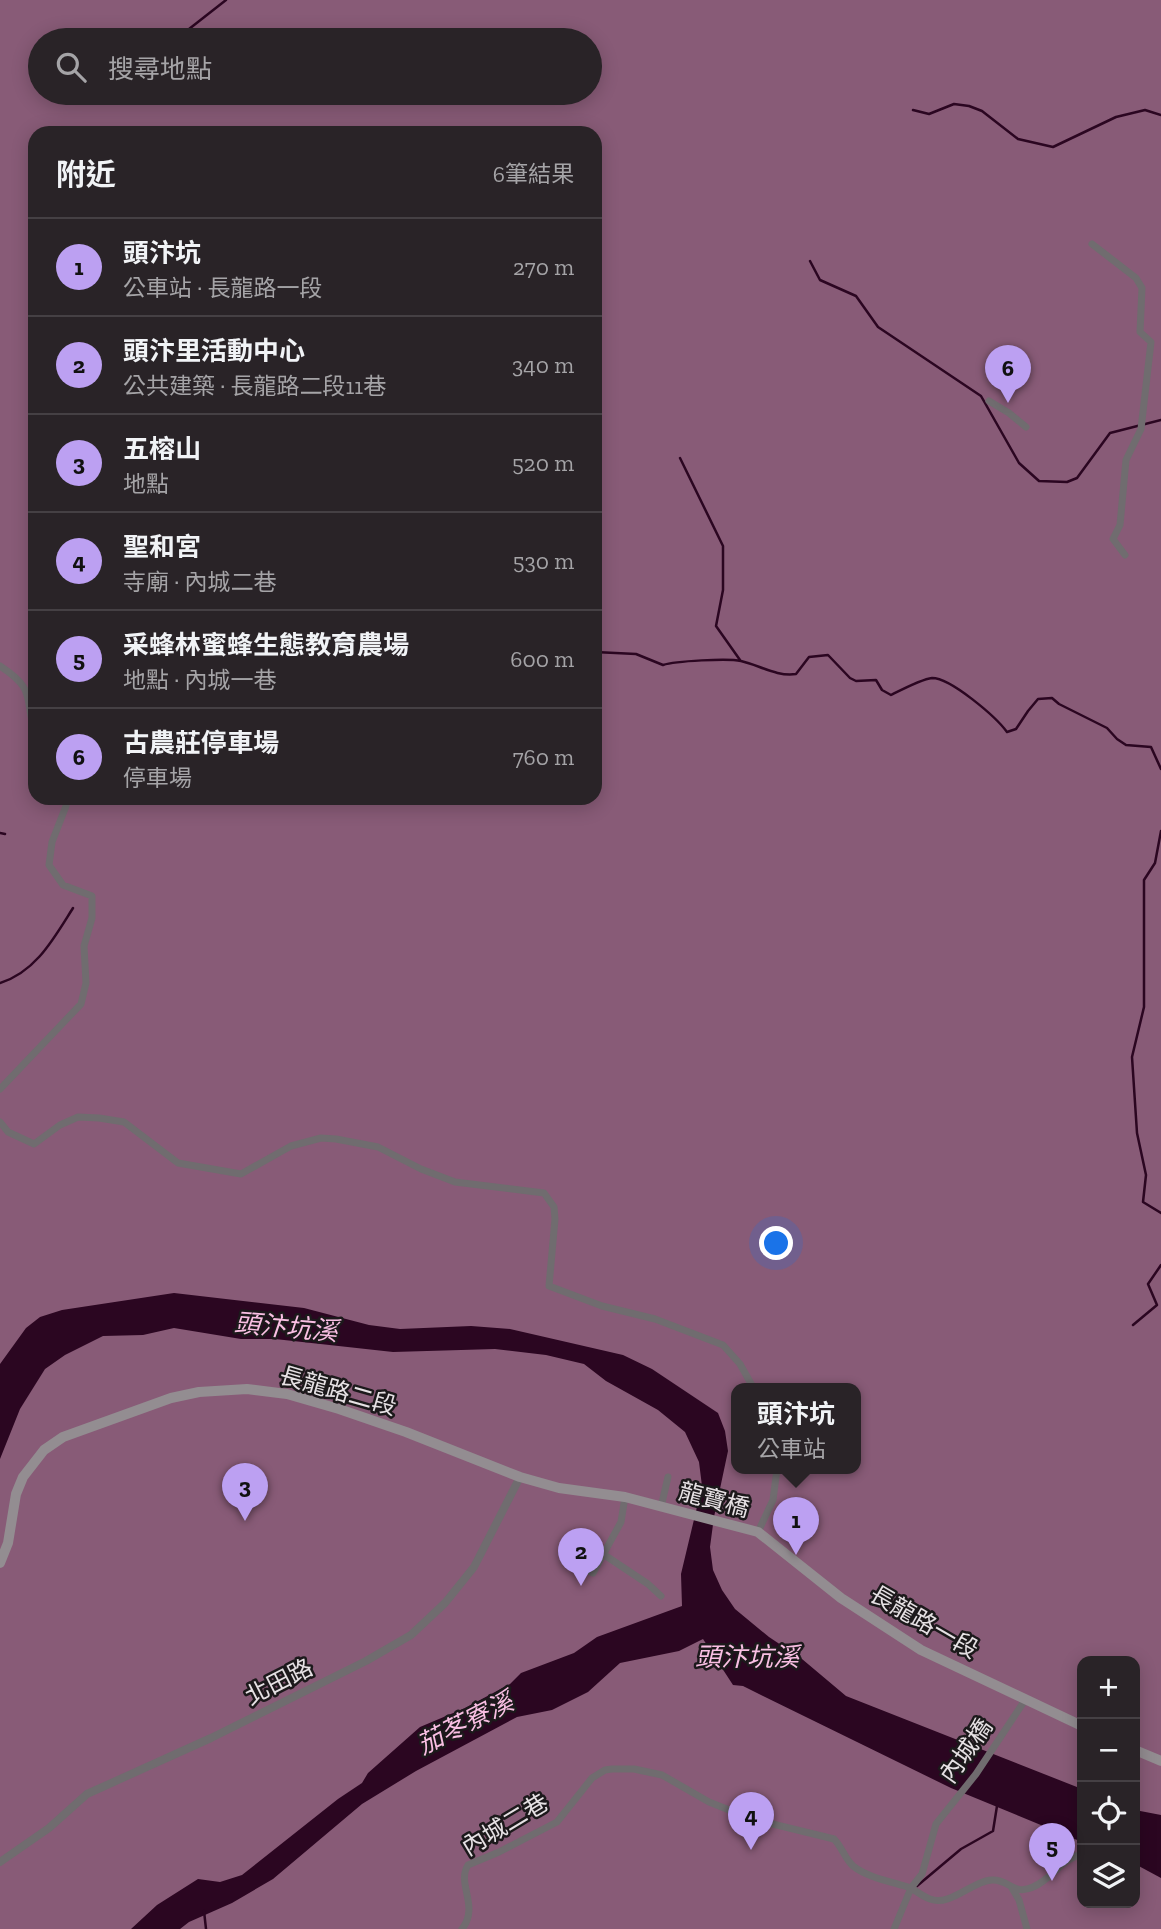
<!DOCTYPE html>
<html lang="zh-TW">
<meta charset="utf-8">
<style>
body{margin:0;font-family:"Zilla Slab","Noto Sans TC",serif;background:#352f33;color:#f1f3f6}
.controls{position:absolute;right:21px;bottom:21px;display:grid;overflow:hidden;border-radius:14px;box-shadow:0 4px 18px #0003}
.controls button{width:63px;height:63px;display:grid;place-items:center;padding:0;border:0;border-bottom:2px solid #454044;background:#292327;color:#f1f3f6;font:35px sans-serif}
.you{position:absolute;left:777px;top:1244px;width:24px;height:24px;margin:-18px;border:5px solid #fff;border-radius:50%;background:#1a73e8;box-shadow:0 0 0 10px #1a73e833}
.badge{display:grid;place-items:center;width:46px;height:46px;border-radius:50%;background:#bca0f2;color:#111;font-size:23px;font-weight:700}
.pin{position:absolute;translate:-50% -58px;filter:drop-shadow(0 2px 4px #0008)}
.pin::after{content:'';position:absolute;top:37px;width:24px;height:21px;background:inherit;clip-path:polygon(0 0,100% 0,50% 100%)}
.popup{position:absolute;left:731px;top:1383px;width:130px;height:91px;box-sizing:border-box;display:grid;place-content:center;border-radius:14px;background:#292327;filter:drop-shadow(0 2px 5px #0005);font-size:23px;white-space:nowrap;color:#a5a4a7}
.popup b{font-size:26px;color:#f1f3f6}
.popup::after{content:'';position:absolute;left:50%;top:100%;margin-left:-14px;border:14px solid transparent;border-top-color:#292327}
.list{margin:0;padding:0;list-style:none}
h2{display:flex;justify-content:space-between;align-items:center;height:91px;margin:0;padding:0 28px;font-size:30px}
h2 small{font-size:23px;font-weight:400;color:#a5a4a7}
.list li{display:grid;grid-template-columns:46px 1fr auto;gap:21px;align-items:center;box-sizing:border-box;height:98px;padding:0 28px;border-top:2px solid #454044}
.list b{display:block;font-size:26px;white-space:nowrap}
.list p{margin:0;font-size:23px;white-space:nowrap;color:#a5a4a7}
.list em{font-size:23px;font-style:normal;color:#a5a4a7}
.icon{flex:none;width:38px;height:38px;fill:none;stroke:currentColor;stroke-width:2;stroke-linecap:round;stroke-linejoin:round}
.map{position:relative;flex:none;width:1161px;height:1929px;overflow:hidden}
.search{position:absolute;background:#292327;box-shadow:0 4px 18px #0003;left:28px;top:28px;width:574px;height:77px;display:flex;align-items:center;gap:18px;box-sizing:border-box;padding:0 24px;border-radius:38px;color:#a5a4a7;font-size:26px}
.panel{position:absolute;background:#292327;box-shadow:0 4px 18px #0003;left:28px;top:126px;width:574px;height:679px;border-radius:21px}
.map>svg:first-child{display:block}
</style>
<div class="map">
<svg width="1161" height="1929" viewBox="0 0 1161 1929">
<rect width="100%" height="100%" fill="#372f34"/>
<path fill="#885b77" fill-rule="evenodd" d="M0,0H1161V1929H0ZM40,40H590V93H40ZM35,133H595V798H35ZM736,1389H856V1469H736ZM1082,1661H1135V1903H1082Z"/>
<path fill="#2b0621" d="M174,1293L304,1308L369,1325L400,1329L471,1326L510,1329L623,1355L652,1369L718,1413L725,1431L728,1451L714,1517L710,1547L713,1570L722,1590L735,1609L769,1637L802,1659L846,1696L1082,1789V1842L951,1788L757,1693L743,1686L733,1685L703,1639L679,1651L620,1663L588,1692L552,1710L517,1717L416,1771L362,1804L273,1879L232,1903L189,1922L180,1929H131L157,1905L198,1879L220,1882L242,1875L338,1799L362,1783L368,1773L420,1727L465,1708L510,1684L521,1673L574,1653L597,1637L682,1606L681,1574L702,1486L699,1462L685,1432L658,1410L606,1381L584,1364L546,1355L495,1349L393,1352L275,1339H241L174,1328L143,1335L103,1336L65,1355L45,1369L20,1409L0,1459V1364L26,1328L40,1317L62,1310Z
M1135,1810L1161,1815V1878L1135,1864Z"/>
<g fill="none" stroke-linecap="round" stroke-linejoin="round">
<path stroke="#2b0621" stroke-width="2.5" d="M175,40L226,0
M913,110L929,114L954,104L969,106L982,111L1018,139L1053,147L1116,117L1145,110L1161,115
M810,261L820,280L856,296L878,327L981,396L1019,463L1039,481L1067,482L1077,478L1110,433L1161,420
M680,458L723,546V590L716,626L740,660
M595,652L636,654L663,665C675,661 728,658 741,661C759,665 777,677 796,674L809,657L828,655L850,678L856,681L876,680L882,690L891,695C901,690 922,679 932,678C951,678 996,717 1007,732L1016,729L1028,711L1038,699L1052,698L1059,704L1107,728L1117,739L1126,745L1151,747L1161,769
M1161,831L1155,863L1144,880V1007L1132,1057L1137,1133L1146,1175L1143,1202L1161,1213
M0,833L5,834
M0,983C36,972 54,938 73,908
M1133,1325L1157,1305L1148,1284L1161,1265
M917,1886L961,1849L993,1831L997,1806
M204,1911L206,1929"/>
<path stroke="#706c6f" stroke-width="7" d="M1092,244L1136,278L1142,288L1140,332L1151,342L1141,429L1126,460L1120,525L1113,539L1125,555
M989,401L1009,413L1026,427
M0,666C37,690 24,698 35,733
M0,1089L81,1004L86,983L84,946L92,918V896L63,885L49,865L52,842L66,806V798
M0,1122L8,1132L34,1144L60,1125L78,1117L99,1118L124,1122L178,1163L241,1174L291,1146L321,1138L336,1139L378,1147L421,1169L455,1182L544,1193L554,1207L555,1219L549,1286L602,1306L655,1319L723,1345L740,1364L754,1389
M661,1507L668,1477
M758,1532L773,1500L777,1469
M603,1554L648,1584L661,1596
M581,1568L593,1573L621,1522L625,1497
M1012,1888L1019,1900L1027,1929
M462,1929C480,1906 456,1884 468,1865L499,1852L557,1822L592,1778L605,1770L612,1769H634L662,1775L709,1802L752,1819L834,1839C842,1847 845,1859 853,1866C868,1878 893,1882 911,1888L922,1874L936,1824L976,1774L1025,1700
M894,1929L911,1888C917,1892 924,1897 930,1899C950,1907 972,1881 992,1880C1009,1879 1013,1896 1033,1887C1054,1878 1059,1860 1082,1854"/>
<path stroke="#706c6f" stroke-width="8" d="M0,1862L49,1828L87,1794L211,1738L366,1661L411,1635L445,1603L474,1567L520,1477"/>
<path stroke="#938d91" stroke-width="10" d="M0,1563L8,1543L16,1494L23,1477L44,1450L63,1437L171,1398L199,1392L247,1389L287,1394L339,1409L406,1432L520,1477L559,1488L625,1497L758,1532L841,1598L921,1650L1082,1726
M1135,1750L1161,1761"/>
</g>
<g text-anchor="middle" stroke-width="5" stroke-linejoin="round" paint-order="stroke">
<g font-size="24" fill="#e6e1e4" stroke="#1c191b">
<text transform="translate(338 1391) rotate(16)" y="8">長龍路二段</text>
<text transform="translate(714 1500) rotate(15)" y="8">龍寶橋</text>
<text transform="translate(924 1622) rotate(30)" y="8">長龍路一段</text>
<text transform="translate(279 1682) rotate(-27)" y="8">北田路</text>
<text transform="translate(966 1751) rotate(-55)" y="8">內城橋</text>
<text transform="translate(505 1825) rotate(-31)" y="8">內城二巷</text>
</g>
<g font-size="26" font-style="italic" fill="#f9bfe3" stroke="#1c191b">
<text transform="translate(286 1327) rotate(5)" y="9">頭汴坑溪</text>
<text x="747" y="1666">頭汴坑溪</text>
<text transform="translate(465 1723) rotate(-27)" y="9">茄苳寮溪</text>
</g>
</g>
</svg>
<div class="controls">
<button>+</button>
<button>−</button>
<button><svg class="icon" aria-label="locate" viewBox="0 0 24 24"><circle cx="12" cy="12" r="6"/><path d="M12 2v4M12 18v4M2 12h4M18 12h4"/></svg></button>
<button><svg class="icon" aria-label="layers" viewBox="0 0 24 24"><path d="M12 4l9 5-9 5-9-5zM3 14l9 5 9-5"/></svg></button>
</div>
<div class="you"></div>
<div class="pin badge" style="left:796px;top:1555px">1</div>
<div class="popup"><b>頭汴坑</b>公車站</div>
<div class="pin badge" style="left:581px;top:1586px">2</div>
<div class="pin badge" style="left:245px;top:1521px">3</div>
<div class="pin badge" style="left:751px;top:1850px">4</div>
<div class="pin badge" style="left:1052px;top:1881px">5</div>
<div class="pin badge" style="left:1008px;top:403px">6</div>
<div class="search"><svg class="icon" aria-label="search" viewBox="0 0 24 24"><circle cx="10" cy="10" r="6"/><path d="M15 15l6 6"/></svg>搜尋地點</div>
<section class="panel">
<h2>附近<small>6筆結果</small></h2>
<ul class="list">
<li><span class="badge">1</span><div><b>頭汴坑</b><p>公車站 · 長龍路一段</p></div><em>270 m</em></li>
<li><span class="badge">2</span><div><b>頭汴里活動中心</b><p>公共建築 · 長龍路二段11巷</p></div><em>340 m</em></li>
<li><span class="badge">3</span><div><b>五榕山</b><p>地點</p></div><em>520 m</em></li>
<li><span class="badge">4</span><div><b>聖和宮</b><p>寺廟 · 內城二巷</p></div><em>530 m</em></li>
<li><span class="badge">5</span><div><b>采蜂林蜜蜂生態教育農場</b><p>地點 · 內城一巷</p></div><em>600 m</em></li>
<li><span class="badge">6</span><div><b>古農莊停車場</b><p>停車場</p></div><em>760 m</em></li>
</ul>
</section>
</div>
